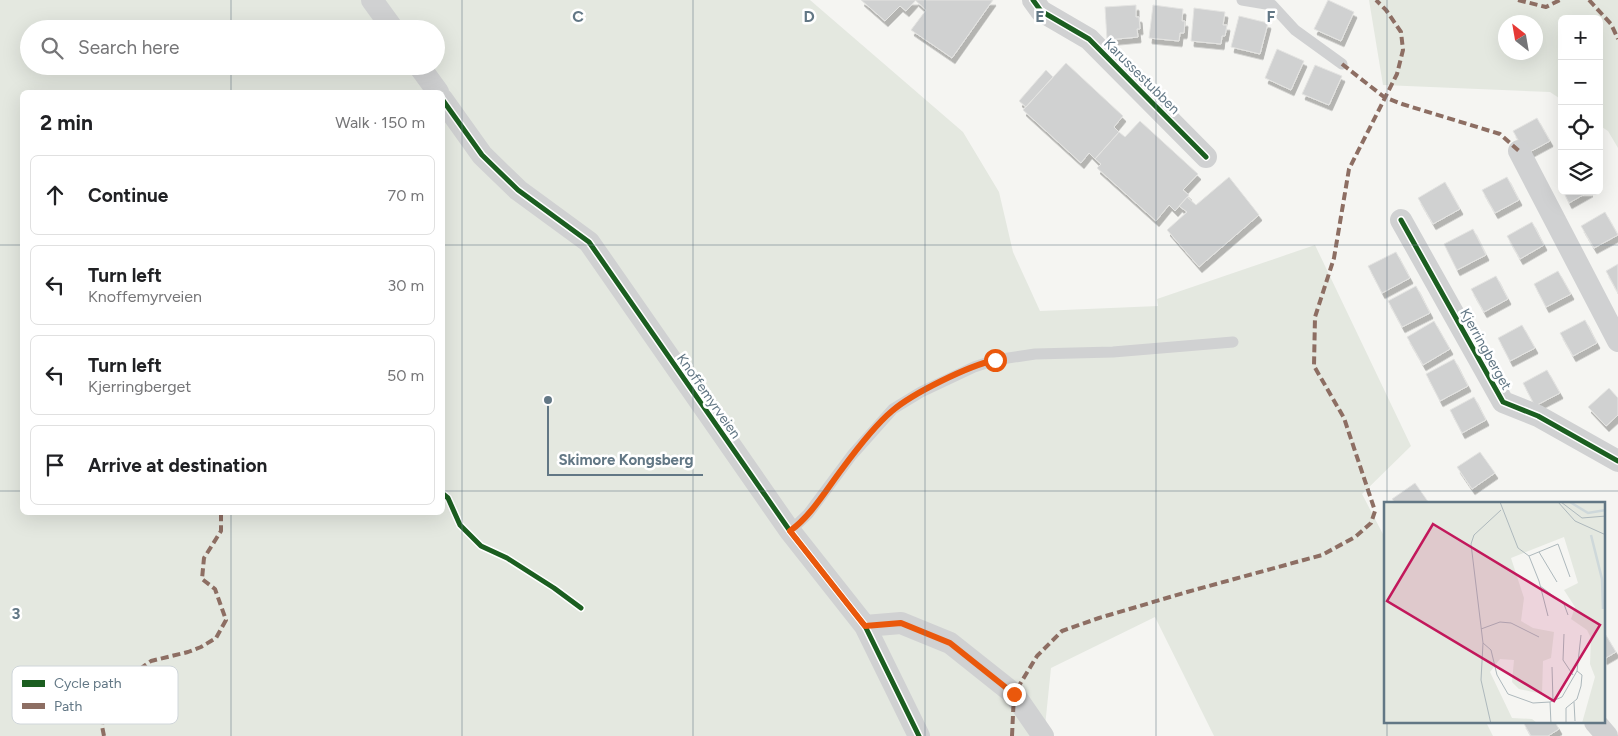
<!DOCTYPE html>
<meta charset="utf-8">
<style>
body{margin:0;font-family:Figtree,sans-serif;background:#f6f6f6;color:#202124}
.controls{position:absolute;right:15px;top:15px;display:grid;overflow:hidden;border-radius:8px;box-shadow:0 5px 20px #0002}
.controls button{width:45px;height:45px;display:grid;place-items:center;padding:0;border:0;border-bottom:1px solid #e0e0e0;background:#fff;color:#202124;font:25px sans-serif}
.compass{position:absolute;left:1498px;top:15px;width:45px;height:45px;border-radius:50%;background:#fff;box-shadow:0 5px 20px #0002;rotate:329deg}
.stop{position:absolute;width:15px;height:15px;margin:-11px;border:4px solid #ea580c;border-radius:50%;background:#fff}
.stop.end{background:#ea580c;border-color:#fff;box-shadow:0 1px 5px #0008}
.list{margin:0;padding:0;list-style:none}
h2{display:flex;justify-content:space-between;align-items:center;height:65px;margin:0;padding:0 20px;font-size:21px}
h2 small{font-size:16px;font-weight:400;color:#757577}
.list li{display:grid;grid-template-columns:32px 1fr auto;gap:15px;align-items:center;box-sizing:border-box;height:80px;margin:0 10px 10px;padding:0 10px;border:1px solid #e0e0e0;border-radius:8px}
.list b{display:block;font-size:19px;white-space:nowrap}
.list p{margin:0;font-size:16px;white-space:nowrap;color:#757577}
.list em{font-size:16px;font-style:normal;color:#757577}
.icon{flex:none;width:28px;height:28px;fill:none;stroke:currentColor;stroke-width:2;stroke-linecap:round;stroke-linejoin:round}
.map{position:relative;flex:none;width:1618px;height:736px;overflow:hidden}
.search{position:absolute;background:#fff;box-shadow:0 5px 20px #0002;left:20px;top:20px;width:425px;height:55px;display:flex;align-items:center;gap:12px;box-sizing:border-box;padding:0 18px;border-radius:28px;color:#757577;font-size:19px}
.panel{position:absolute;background:#fff;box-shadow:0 5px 20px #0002;left:20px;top:90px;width:425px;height:425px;border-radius:8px}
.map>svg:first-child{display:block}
</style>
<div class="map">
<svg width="1618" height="736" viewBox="0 0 1618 736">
<defs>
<filter id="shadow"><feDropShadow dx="3" dy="5.5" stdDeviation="0" flood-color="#0004"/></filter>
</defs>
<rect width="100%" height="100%" fill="#f5f5f2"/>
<path fill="#e4e8e0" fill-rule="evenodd" d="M0,0H810L963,132L999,192L1013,252L1040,311L1158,306L1157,299L1315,245L1411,446L1362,494L1385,538L1386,722H1486L1493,736H1214L1155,617L1051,668L1044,736H0ZM29,29H436V66H29ZM22,92H442V512H22Z
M1369,0H1618V148L1608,131L1599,125V19H1562V100L1550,92L1383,85ZM1506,22H1536V52H1506Z"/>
<path fill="#d0d1d1" stroke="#e4e4e2" filter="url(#shadow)" d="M861,0H916L906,11L900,6L885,21Z
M915,0H993L952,58L911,30L926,10Z
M1328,0L1354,12L1341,41L1314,29Z
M1136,5V17H1139L1140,29H1137L1138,37L1107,40L1105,7Z
M1153,5L1183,9L1182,21H1185L1184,33H1180L1179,41L1149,38Z
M1194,8L1225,12L1223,25H1227L1225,36H1222L1221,44L1191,41Z
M1239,16L1268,23L1260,54L1231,47Z
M1277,49L1304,61L1291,90L1265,78Z
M1066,63L1123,116L1114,127L1119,132L1095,159L1089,153L1081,163L1023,110Z
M1315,65L1342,76L1329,105L1302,94Z
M1046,70L1053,77L1026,107L1019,101Z
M1537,118L1550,141L1526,154L1513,131Z
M1140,121L1198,174L1183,190L1189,195L1175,211L1169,205L1156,221L1097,168L1101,164L1095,159L1119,132L1125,137Z
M1229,177L1259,215L1199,267L1167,230L1187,212L1179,206L1187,197L1196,205Z
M1507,177L1519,200L1495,213L1482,190Z
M1445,182L1460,209L1433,224L1418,198Z
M1563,191H1590L1569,203Z
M1605,212L1618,235L1594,248L1581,226Z
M1532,222L1544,245L1520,259L1507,236Z
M1473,229L1486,255L1457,270L1444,244Z
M1396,252L1410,278L1382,293L1368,266Z
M1618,264V293L1606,271Z
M1558,271L1571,294L1546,307L1534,284Z
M1496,276L1508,299L1484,312L1471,289Z
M1416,286L1430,313L1402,327L1388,301Z
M1585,320L1597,343L1573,356L1560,333Z
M1434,321L1450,349L1423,365L1407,337Z
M1522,325L1535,348L1510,361L1498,338Z
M1454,359L1468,386L1440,401L1426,374Z
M1547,370L1560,393L1535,406L1523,383Z
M1609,388L1618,398V415L1606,426L1588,407Z
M1474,397L1486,420L1462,433L1450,410Z
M1480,452L1495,473L1472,489L1457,467Z
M1415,483L1429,503H1395L1392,499Z
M1604,632L1616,652L1604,659Z
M1523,722H1555L1559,729L1548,736H1531Z"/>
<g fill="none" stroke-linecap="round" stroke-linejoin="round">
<path stroke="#d0d1d2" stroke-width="11" d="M1242,0L1272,5L1295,30L1342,64
M790,531L808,514L852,455L893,409L921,392L974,367L995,360L1035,354L1113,352L1233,342"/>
<path stroke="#d0d1d2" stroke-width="22" d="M372,0L393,29
M1033,0L1041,11L1089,39L1206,157
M419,66L438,92
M442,99L482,155L518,190L589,242L790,531L865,626L919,736
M1519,151L1618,341
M1401,220L1503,402L1538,416L1618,461
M865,626L901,623L950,643L1014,694L1043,736
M1595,722L1607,736"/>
<path stroke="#8d6e63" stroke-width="4" stroke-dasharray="8 4" stroke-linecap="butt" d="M1518,0L1546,7L1560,0
M1589,0L1611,24L1618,39
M1342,64L1384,97L1402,104L1500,134L1519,151
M104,736L102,726L104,706L108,692L151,661L188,652L201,647L216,638L226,620L215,589L202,579L204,558L221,531V512
M1012,736L1014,694L1037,656L1062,631L1099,618L1187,592L1322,555L1355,537L1371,523L1375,511L1344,418L1314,366L1315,317L1334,258L1349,169L1397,74L1403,50L1401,32L1386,10L1376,0"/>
<g stroke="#fff" stroke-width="8">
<path id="cycleway" d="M1033,0L1041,11L1089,39L1206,157
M442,99L482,155L518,190L589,242L790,531L865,626L919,736
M1401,220L1503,402L1538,416L1618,461
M442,493L448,498L460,525L481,546L507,558L554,588L581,608"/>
</g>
<use href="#cycleway" stroke="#1b5e20" stroke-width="5"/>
</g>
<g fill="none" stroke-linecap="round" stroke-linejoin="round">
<path stroke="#ea580c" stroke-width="6" d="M995,360C968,366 913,393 892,411C874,426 856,450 842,469C826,490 811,516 790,531L865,626L901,623L950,643L1014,694"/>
</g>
<path fill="none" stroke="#627785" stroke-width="1" stroke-opacity="0.55" d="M231,0V29M462,0V736M693,0V736M925,0V736M1156,0V736M1387,0V503M231,66V92M0,245H22M442,245H1618M0,491H22M442,491H1618M231,512V736M1387,722V736"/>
<g text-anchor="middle" stroke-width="5" stroke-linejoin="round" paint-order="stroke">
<g font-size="14" fill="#627785" stroke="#fff">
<text transform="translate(1142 76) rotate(45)" y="5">Karussestubben</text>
<text transform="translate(1486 349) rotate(61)" y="5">Kjerringberget</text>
<text transform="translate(709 396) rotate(55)" y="5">Knoffemyrveien</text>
</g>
</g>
<g transform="translate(1384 502)">
<rect width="221" height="221" fill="#f5f5f2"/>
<path d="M0,0H221V221H198L211,175L206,162L207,136L203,128L187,117L191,105L180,88L194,81L180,35L127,56L140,96L137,119L149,126L170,130L167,156L159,159L158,192L135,187L128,180L130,158L116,157L106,170L128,216L148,217L153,221H0Z" fill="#e4e8e0"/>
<path fill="none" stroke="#ced8da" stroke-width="2.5" d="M186,0L204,11L222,8M207,33L218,77L219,107"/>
<path fill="none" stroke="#adb8bc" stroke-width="1" d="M116,0L134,46L145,54M174,0L191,19L222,33M177,0L198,16L222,14M155,50L173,80M145,54L174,42L186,75M145,54L155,79L164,114M156,84L180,102L184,113M97,127L116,120L127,121L155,135M180,132L179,158L189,173M99,141L107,148L113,173L124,192L149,201L166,200L178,195L193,169L197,133M168,165L169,199M166,200L167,222M190,200L191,219M107,222L97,178L99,141L87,42L90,33L117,8M182,222V206L193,197L197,184L198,173L193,169"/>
<path fill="#c2185b" fill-opacity="0.15" stroke="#c2185b" stroke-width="2.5" d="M49,22L216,123L170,199L3,99Z"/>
<rect width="221" height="221" fill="none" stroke="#627785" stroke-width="2.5"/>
</g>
<rect x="12" y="666" width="166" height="58" rx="8" fill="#fff" stroke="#d0d6da" stroke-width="1"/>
<rect x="22" y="680" width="23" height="7" fill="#1b5e20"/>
<rect x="22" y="703" width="23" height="6" fill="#8d6e63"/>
<g font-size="14" fill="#627785">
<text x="54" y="688">Cycle path</text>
<text x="54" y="711">Path</text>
</g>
<g font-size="16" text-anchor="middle" font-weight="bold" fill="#627785" stroke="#fff" stroke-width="5" stroke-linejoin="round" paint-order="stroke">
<text x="578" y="22">C</text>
<text x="809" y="22">D</text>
<text x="1040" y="22">E</text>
<text x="1271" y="22">F</text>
<text x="16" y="619">3</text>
</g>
<path fill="none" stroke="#627785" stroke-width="2" d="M548 400L548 475H703"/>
<circle fill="#627785" stroke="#fff" stroke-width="2" cx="548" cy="400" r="5"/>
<g font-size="15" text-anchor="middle" font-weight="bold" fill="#627785" stroke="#fff" stroke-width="5" stroke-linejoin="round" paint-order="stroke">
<text x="626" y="465">Skimore Kongsberg</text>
</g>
</svg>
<div class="controls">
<button>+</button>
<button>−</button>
<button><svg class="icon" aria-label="locate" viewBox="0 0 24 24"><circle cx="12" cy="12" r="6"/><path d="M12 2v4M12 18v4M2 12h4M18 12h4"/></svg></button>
<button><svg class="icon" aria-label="layers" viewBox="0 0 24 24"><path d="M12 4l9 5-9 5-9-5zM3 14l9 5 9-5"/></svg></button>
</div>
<svg class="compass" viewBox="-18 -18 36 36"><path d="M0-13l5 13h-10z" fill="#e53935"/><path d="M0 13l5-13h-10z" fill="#757577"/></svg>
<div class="stop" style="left:995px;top:360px"></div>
<div class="stop end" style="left:1014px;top:694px"></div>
<div class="search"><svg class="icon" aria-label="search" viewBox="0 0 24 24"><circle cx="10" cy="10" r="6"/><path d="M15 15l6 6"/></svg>Search here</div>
<section class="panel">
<h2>2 min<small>Walk · 150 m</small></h2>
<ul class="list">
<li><svg class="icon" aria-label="ahead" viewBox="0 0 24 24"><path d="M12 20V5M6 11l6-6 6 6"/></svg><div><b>Continue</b></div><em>70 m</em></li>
<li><svg class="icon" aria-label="left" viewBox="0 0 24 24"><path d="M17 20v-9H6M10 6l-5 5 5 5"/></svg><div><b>Turn left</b><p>Knoffemyrveien</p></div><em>30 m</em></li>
<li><svg class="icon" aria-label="left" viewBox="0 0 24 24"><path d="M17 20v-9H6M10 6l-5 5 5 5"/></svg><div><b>Turn left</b><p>Kjerringberget</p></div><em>50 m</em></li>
<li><svg class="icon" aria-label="arrive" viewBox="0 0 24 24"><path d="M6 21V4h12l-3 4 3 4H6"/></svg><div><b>Arrive at destination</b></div></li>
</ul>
</section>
</div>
